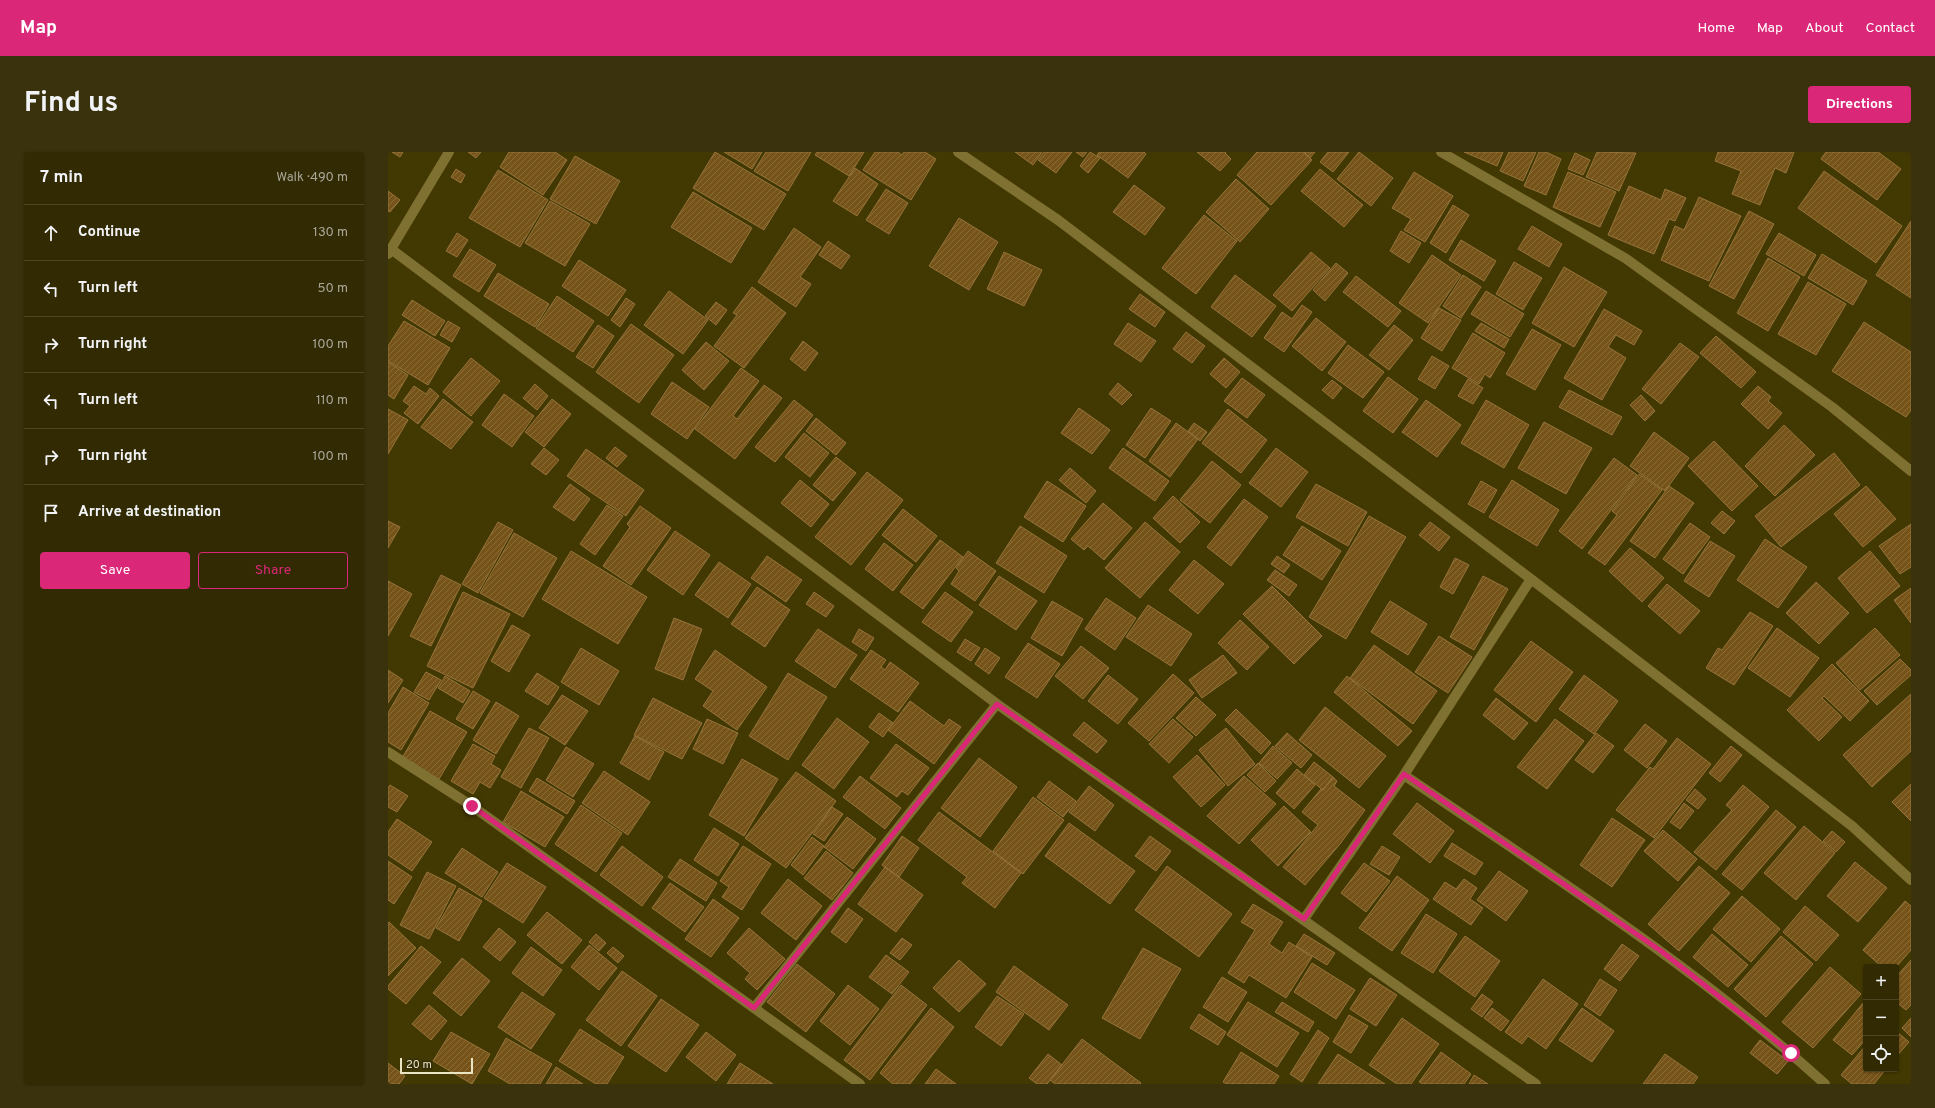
<!DOCTYPE html>
<meta charset="utf-8">
<style>
body{margin:0;font-family:Overpass,sans-serif;background:#3a320c;color:#f1f3f6}
.controls{position:absolute;right:12px;bottom:12px;display:grid;overflow:hidden;border-radius:4px;box-shadow:0 1px 3px #0004}
.controls button{width:36px;height:36px;display:grid;place-items:center;padding:0;border:0;border-bottom:1px solid #4d4624;background:#322a02;color:#f1f3f6;font:20px sans-serif}
.scale{position:absolute;left:12px;bottom:10px;width:73px;box-sizing:border-box;padding-left:4px;border:2px solid #ece5c4;border-top:0;font-size:11px;line-height:14px;white-space:nowrap;color:#ece5c4;-webkit-text-stroke:3px #352e0b;paint-order:stroke}
.stop{position:absolute;width:12px;height:12px;margin:-9px;border:3px solid #db2777;border-radius:50%;background:#fff}
.stop.end{background:#db2777;border-color:#fff;box-shadow:0 1px 4px #0008}
.list{margin:0;padding:0;list-style:none}
h2{display:flex;justify-content:space-between;align-items:center;height:52px;margin:0;padding:0 16px;font-size:17px}
h2 small{font-size:13px;font-weight:400;color:#a8a799}
.list li{display:grid;grid-template-columns:26px 1fr auto;gap:12px;align-items:center;box-sizing:border-box;height:56px;padding:0 16px;border-top:1px solid #4d4624}
.list b{display:block;font-size:15px;white-space:nowrap}
.list em{font-size:13px;font-style:normal;color:#a8a799}
.actions{display:flex;gap:8px;padding:12px 16px}
.actions a{flex:1;padding:9px 0;border:1px solid #db2777;border-radius:4px;text-align:center;font-size:14px;color:#db2777}
.actions .main{background:#db2777;color:#fff}
.icon{flex:none;width:22px;height:22px;fill:none;stroke:currentColor;stroke-width:2;stroke-linecap:round;stroke-linejoin:round}
.map{position:relative;flex:none;width:1523px;height:932px;overflow:hidden;border-radius:4px}
header{display:flex;align-items:center;gap:24px;box-sizing:border-box;height:56px;padding:0 20px;background:#db2777;color:#fff}
header strong{font-size:19px}
nav{display:flex;gap:22px;margin-inline-start:auto;font-size:14px}
.intro{display:flex;align-items:center;justify-content:space-between;box-sizing:border-box;height:96px;padding:0 24px}
h1{margin:0;font-size:28px}
.button{padding:10px 18px;border-radius:4px;background:#db2777;color:#fff;font-size:14px;font-weight:700}
main{display:flex;gap:24px;padding:0 24px}
aside{flex:1;background:#322a02;border-radius:4px;box-shadow:0 1px 3px #0004}
.map>svg:first-child{display:block}
</style>
<header>
<strong>Map</strong>
<nav><a>Home</a><a>Map</a><a>About</a><a>Contact</a></nav>
</header>
<div class="intro"><h1>Find us</h1><a class="button">Directions</a></div>
<main>
<aside>
<h2>7 min<small>Walk · 490 m</small></h2>
<ul class="list">
<li><svg class="icon" aria-label="ahead" viewBox="0 0 24 24"><path d="M12 20V5M6 11l6-6 6 6"/></svg><div><b>Continue</b></div><em>130 m</em></li>
<li><svg class="icon" aria-label="left" viewBox="0 0 24 24"><path d="M17 20v-9H6M10 6l-5 5 5 5"/></svg><div><b>Turn left</b></div><em>50 m</em></li>
<li><svg class="icon" aria-label="right" viewBox="0 0 24 24"><path d="M7 20v-9h11M14 6l5 5-5 5"/></svg><div><b>Turn right</b></div><em>100 m</em></li>
<li><svg class="icon" aria-label="left" viewBox="0 0 24 24"><path d="M17 20v-9H6M10 6l-5 5 5 5"/></svg><div><b>Turn left</b></div><em>110 m</em></li>
<li><svg class="icon" aria-label="right" viewBox="0 0 24 24"><path d="M7 20v-9h11M14 6l5 5-5 5"/></svg><div><b>Turn right</b></div><em>100 m</em></li>
<li><svg class="icon" aria-label="arrive" viewBox="0 0 24 24"><path d="M6 21V4h12l-3 4 3 4H6"/></svg><div><b>Arrive at destination</b></div></li>
</ul>
<div class="actions"><a class="main">Save</a><a>Share</a></div>
</aside>
<div class="map">
<svg width="1523" height="932" viewBox="0 0 1523 932">
<defs>
<pattern id="building-hatch" width="6" height="6" patternUnits="userSpaceOnUse"><rect width="6" height="6" fill="#765419"/><path d="M-1 1l2-2M0 6l6-6M5 7l2-2" fill="none" stroke="#8a6c39"/></pattern>
</defs>
<rect width="100%" height="100%" fill="#423802"/>
<path fill="url(#building-hatch)" stroke="#96733b" d="M4,0H15L12,5Z
M80,0H93L88,6Z
M121,0H167L179,8L155,43L112,15Z
M327,0L398,42L376,78L305,36Z
M336,0H374L364,17Z
M378,0H423L400,39L366,19Z
M429,0H476L461,24L427,3Z
M487,0H510L514,3L516,0H537L548,7L523,48L475,18Z
M627,0H654L645,13Z
M656,0H684L668,21L650,8Z
M688,0H699L695,5Z
M702,0L712,6L700,21L692,14Z
M711,0H756L758,2L740,26L709,3Z
M809,0H838L837,1L843,7L832,19Z
M869,0H915L924,8L883,53L849,23Z
M916,0H927L922,6Z
M940,0H961L945,20L932,10Z
M971,0L1005,26L983,54L949,27Z
M1076,0H1115L1109,14Z
M1121,0H1148L1135,29L1112,19Z
M1151,0H1158L1173,7L1158,43L1136,34Z
M1209,0L1248,1L1231,39L1198,25Z
M1330,0H1406L1398,21L1387,16L1372,53L1344,42L1353,19L1327,9Z
M1438,0H1490L1513,17L1489,48L1433,7Z
M1187,1L1202,8L1195,23L1180,17Z
M187,4L232,29L208,72L162,47Z
M467,16L490,32L469,64L445,49Z
M68,17L77,23L73,31L63,25Z
M932,17L975,53L956,75L913,39Z
M110,18L160,48L132,95L81,66Z
M1436,19L1514,74L1488,111L1410,56Z
M1026,20L1065,44L1037,90L1016,78L1023,67L1004,56Z
M1180,20L1228,40L1212,75L1165,55Z
M848,27L881,57L852,90L818,60Z
M746,33L777,56L757,83L725,60Z
M1241,34L1273,48L1277,37L1298,46L1287,69L1281,67L1266,102L1220,83Z
M498,37L520,51L501,82L478,68Z
M0,39L12,48L2,60L0,59Z
M305,40L364,76L343,111L283,75Z
M1311,45L1353,64L1321,129L1273,108L1287,74L1296,78Z
M162,49L202,72L177,114L137,91Z
M1065,53L1081,63L1058,101L1042,91Z
M1361,59L1386,72L1346,147L1321,134Z
M816,63L849,89L808,142L774,116Z
M571,66L610,90L581,138L541,114Z
M1523,69V146L1488,123Z
M1144,74L1174,92L1161,115L1130,97Z
M406,76L433,95L412,125L423,132L408,155L370,130Z
M1013,79L1033,91L1021,111L1002,99Z
M69,81L80,88L69,105L58,99Z
M1391,81L1428,103L1416,124L1378,102Z
M1073,88L1108,109L1096,129L1061,108Z
M440,89L462,104L453,117L431,103Z
M82,97L108,113L91,140L65,124Z
M616,100L654,118L636,154L599,137Z
M923,100L942,116L904,159L885,143Z
M1434,102L1479,129L1465,153L1420,126Z
M1044,103L1073,123L1040,171L1011,151Z
M1380,106L1412,125L1380,179L1349,161Z
M191,108L238,138L220,164L174,134Z
M1126,110L1154,126L1135,158L1108,142Z
M948,111L960,121L937,149L925,138Z
M1176,115L1219,140L1186,195L1144,171Z
M110,121L161,152L147,175L96,144Z
M847,123L888,154L864,185L823,155Z
M1075,123L1093,135L1073,166L1055,154Z
M968,124L1013,159L1000,175L955,140Z
M1420,130L1458,152L1428,203L1390,182Z
M364,135L398,161L356,216L326,194L349,163L345,161Z
M281,139L320,168L295,202L256,173Z
M1098,139L1136,162L1122,185L1083,162Z
M752,142L777,160L767,175L741,157Z
M169,144L206,169L185,200L148,176Z
M238,146L247,152L232,175L223,168Z
M24,148L57,169L47,184L14,163Z
M328,150L339,158L328,173L317,164Z
M914,153L924,160L896,200L876,186L894,160L904,167Z
M1051,156L1073,168L1054,199L1033,186Z
M1216,157L1254,179L1246,193L1228,183L1220,195L1238,206L1214,248L1176,226Z
M928,166L958,190L934,219L904,194Z
M16,169L62,196L40,233L0,209V194Z
M60,169L72,176L64,190L52,183Z
M1476,170L1523,200V258L1518,265L1444,219Z
M740,171L768,189L753,210L726,192Z
M1093,171L1121,187L1116,196L1087,179Z
M243,172L286,203L251,251L208,220Z
M210,173L226,184L205,216L188,205Z
M1006,173L1025,188L1001,218L981,203Z
M1144,177L1173,193L1147,238L1118,222Z
M798,180L817,194L804,211L785,197Z
M1085,181L1117,201L1102,226L1097,222L1091,232L1064,216Z
M1328,184L1368,220L1353,236L1312,201Z
M415,189L430,201L417,219L402,207Z
M318,190L341,209L316,238L294,218Z
M1292,191L1311,205L1273,252L1254,237Z
M960,193L996,220L975,246L940,221Z
M1044,204L1061,214L1047,237L1030,227Z
M83,206L112,229L83,264L55,240Z
M836,206L852,220L838,236L822,222Z
M0,210L20,223L6,247L0,243Z
M353,216L371,229L345,264L349,267L376,233L394,246L347,307L307,277Z
M1000,225L1030,247L1005,281L975,259Z
M854,226L877,243L859,266L836,249Z
M1080,227L1095,236L1085,252L1070,244Z
M944,228L954,236L945,247L934,238Z
M284,230L321,255L299,287L263,262Z
M730,231L744,243L734,253L721,242Z
M147,232L160,244L149,258L135,246Z
M26,234L38,242L42,236L51,244L30,272L16,261L22,254L15,249Z
M1370,234L1383,245L1380,249L1394,261L1380,277L1353,252Z
M1181,238L1234,265L1224,283L1171,255Z
M116,242L146,264L124,295L94,273Z
M1253,243L1267,259L1257,269L1242,253Z
M55,247L85,270L63,297L33,275Z
M164,247L183,262L156,295L137,280Z
M406,248L425,263L387,310L367,295Z
M1038,248L1073,273L1049,305L1014,280Z
M1098,248L1141,273L1116,316L1073,291Z
M691,256L722,278L704,302L673,281Z
M763,256L783,269L757,306L738,293Z
M0,257L20,268L0,302Z
M840,257L879,288L853,321L814,291Z
M428,266L458,291L448,303L418,279Z
M1156,270L1204,296L1178,342L1130,316Z
M788,271L810,287L782,325L761,309Z
M806,271L819,280L812,289L800,279Z
M1396,273L1427,303L1387,344L1357,314Z
M1266,280L1301,306L1277,339L1242,314Z
M416,281L441,301L422,325L397,305Z
M1326,289L1370,334L1344,359L1300,314Z
M227,295L239,304L229,315L218,306Z
M156,296L171,308L158,323L143,312Z
M735,296L781,329L767,349L721,316Z
M888,296L920,320L893,355L861,331Z
M198,297L256,338L238,364L179,324Z
M1446,301L1472,333L1393,395L1367,364Z
M448,305L468,321L445,349L425,333Z
M1226,306L1249,323L1194,397L1171,379Z
M824,309L853,333L822,371L792,348Z
M682,316L708,339L698,351L671,328Z
M479,320L515,348L463,413L427,385Z
M1251,322L1274,338L1217,413L1200,401L1229,363L1224,359Z
M412,328L441,352L423,375L393,351Z
M1124,328L1171,358L1149,394L1101,365Z
M659,329L698,354L675,390L636,365Z
M1093,329L1109,338L1096,361L1080,352Z
M182,332L202,347L186,369L165,355Z
M928,332L979,360L960,394L908,365Z
M1281,334L1306,351L1267,406L1242,389Z
M1478,334L1508,367L1475,395L1446,362Z
M785,344L812,370L792,391L765,366Z
M856,347L880,365L843,414L819,395Z
M715,351L744,376L716,408L700,394L696,398L683,387Z
M219,353L235,364L207,403L192,392Z
M252,354L283,376L243,433L215,414L242,375L239,372Z
M515,357L549,384L528,410L494,383Z
M1334,359L1347,369L1336,382L1323,371Z
M981,364L1018,385L958,487L921,465Z
M0,369L12,375L0,396Z
M110,370L125,378L90,441L74,432Z
M757,370L792,400L752,446L717,416Z
M1042,370L1062,385L1051,399L1031,383Z
M1302,371L1322,385L1295,422L1275,407Z
M1523,372V415L1512,422L1491,394Z
M632,374L679,404L656,441L608,411Z
M914,374L953,399L934,428L895,403Z
M287,379L322,403L295,443L259,418Z
M126,381L169,406L135,465L92,441Z
M1377,387L1419,415L1390,456L1349,428Z
M552,388L575,405L535,457L512,440Z
M1322,389L1347,404L1321,445L1296,429Z
M496,391L525,413L505,439L477,417Z
M1242,396L1276,426L1254,450L1221,419Z
M183,399L259,445L230,492L154,447Z
M580,399L608,419L587,449L563,432L571,419L568,416Z
M1482,399L1512,434L1479,461L1450,426Z
M379,404L414,428L398,450L363,426Z
M889,404L902,413L896,421L883,412Z
M1067,406L1081,413L1065,442L1052,435Z
M806,408L836,432L810,462L781,438Z
M331,410L363,432L340,466L307,443Z
M887,418L909,433L901,444L879,428Z
M53,423L73,433L43,494L22,484Z
M611,424L649,449L628,478L591,453Z
M1095,424L1120,437L1086,498L1062,485Z
M0,429L24,442L0,484Z
M1428,430L1461,461L1431,492L1398,461Z
M1279,432L1312,459L1292,482L1260,454Z
M884,434L934,484L906,512L855,462Z
M369,435L402,458L377,495L343,472Z
M1523,436V471L1506,448Z
M75,440L122,462L85,536L39,514Z
M426,440L446,454L438,465L418,452Z
M557,440L585,460L563,490L534,470Z
M718,446L748,466L727,498L697,477Z
M664,449L695,467L674,504L643,486Z
M1002,449L1039,472L1020,503L983,480Z
M760,453L804,482L783,514L738,485Z
M1362,460L1385,474L1346,533L1318,516L1330,496L1334,498Z
M286,466L314,477L295,528L267,517Z
M852,468L881,495L859,518L830,491Z
M124,473L142,483L121,520L103,509Z
M1389,476L1431,506L1402,545L1360,516Z
M1487,476L1512,503L1472,538L1448,511Z
M430,477L469,503L447,536L407,509Z
M471,477L486,486L478,499L464,490Z
M1051,484L1084,505L1060,541L1027,520Z
M577,487L592,496L583,509L569,500Z
M1143,489L1185,520L1148,570L1106,538Z
M640,491L672,512L649,546L617,525Z
M986,493L1049,539L1025,572L962,526Z
M693,494L721,516L695,547L667,524Z
M193,496L231,519L211,553L173,530Z
M597,496L612,506L601,522L587,512Z
M327,498L379,535L349,578L315,554L325,539L307,527Z
M483,498L498,508L493,515L497,518L502,510L531,531L510,560L462,527Z
M835,503L849,521L814,546L801,528Z
M1512,507L1523,518V523L1489,553L1476,539Z
M1444,512L1481,549L1462,569L1436,544L1434,546L1454,565L1431,589L1399,558Z
M0,518L15,528L0,551Z
M38,520L53,528L41,548L26,540Z
M149,521L171,535L160,553L137,539Z
M400,521L439,545L400,608L361,584Z
M785,522L806,541L761,589L740,571Z
M720,523L750,547L730,572L700,549Z
M1196,523L1230,549L1206,582L1171,557Z
M57,524L82,539L75,551L50,536Z
M959,524L1024,579L1010,594L946,540Z
M15,535L41,551L13,598L0,590V561Z
M85,539L102,549L85,577L68,567Z
M1523,542V599L1484,635L1455,603Z
M174,543L200,559L177,593L151,576Z
M808,545L828,563L808,584L788,566Z
M265,546L314,571L294,607L246,583Z
M1108,546L1140,571L1126,588L1095,563Z
M522,549L556,574L561,567L573,575L546,612L500,578Z
M108,550L131,564L108,602L85,588Z
M937,555L998,604L971,636L911,588Z
M848,557L883,591L873,602L837,568Z
M42,559L79,580L51,627L14,606Z
M491,561L505,571L495,585L481,575Z
M449,566L481,590L446,637L414,613Z
M319,567L350,581L335,612L305,597Z
M785,567L805,585L781,611L761,592Z
M1167,567L1196,589L1159,637L1129,615Z
M696,570L719,589L709,601L685,583Z
M1257,572L1279,589L1259,616L1236,598Z
M141,576L161,586L133,636L113,625Z
M838,576L867,612L840,634L811,598Z
M899,581L924,603L913,616L887,594Z
M1208,581L1226,594L1205,621L1187,608Z
M247,584L276,600L261,628L232,611Z
M1289,586L1323,612L1266,686L1228,658L1262,615L1265,617Z
M85,592L107,604L103,612L113,618L102,636L92,630L85,642L63,629Z
M508,592L541,616L520,643L514,639L509,645L482,626Z
M885,594L904,611L889,627L871,611Z
M1343,594L1354,603L1332,630L1321,621Z
M178,595L206,612L185,645L158,628Z
M809,603L837,633L813,655L785,625Z
M591,606L629,635L592,685L553,656Z
M354,607L390,627L356,684L321,663Z
M926,610L945,625L935,638L916,623Z
M870,611L888,629L877,640L859,623Z
M909,617L927,633L906,657L888,641Z
M216,619L262,650L240,683L194,651Z
M408,620L448,649L398,716L357,686Z
M472,624L513,656L497,677L455,645Z
M856,624L888,652L851,692L819,664Z
M945,625L949,629L946,634L977,658L952,692L917,733L895,715L930,673L914,660L933,637L935,638Z
M149,626L187,649L179,662L141,639Z
M661,629L688,649L675,665L649,645Z
M1523,632V669L1504,650Z
M2,633L20,644L9,660L0,655V636Z
M1355,633L1381,655L1328,718L1306,700L1344,658L1338,653Z
M701,634L726,653L707,679L681,660Z
M1307,637L1318,647L1310,657L1298,648Z
M133,639L176,665L157,695L115,670Z
M645,645L676,668L635,722L605,699Z
M1029,651L1066,679L1042,711L1005,682Z
M1296,651L1306,659L1292,677L1282,670Z
M193,653L234,681L208,720L167,692Z
M896,654L923,680L890,714L863,688Z
M444,655L455,662L436,689L425,682Z
M1388,658L1408,675L1354,738L1334,722Z
M551,660L633,721L607,756L574,731L579,725L530,688Z
M459,665L488,687L465,717L436,695Z
M1224,666L1257,688L1224,735L1192,713Z
M9,667L44,690L24,719L0,703V680Z
M681,671L747,719L722,752L657,704Z
M1416,674L1447,701L1408,748L1376,721Z
M326,676L351,692L330,724L306,708Z
M1275,678L1309,707L1290,729L1256,699Z
M1444,679L1457,690L1448,700L1435,689Z
M514,684L531,696L511,725L494,713Z
M762,684L783,699L768,719L747,704Z
M424,685L436,694L415,723L403,713Z
M1064,691L1095,711L1087,723L1056,704Z
M234,694L275,725L254,754L212,723Z
M355,694L383,712L354,758L334,745L341,735L332,729Z
M994,694L1012,705L1001,723L982,712Z
M74,696L110,720L94,745L57,721Z
M438,699L465,721L444,748L416,726Z
M292,707L329,731L318,749L280,725Z
M0,709L24,725L6,752L0,748Z
M1467,710L1499,736L1470,770L1439,744Z
M119,711L158,735L135,771L96,746Z
M976,711L1002,729L978,760L953,741Z
M779,714L844,762L811,805L747,758Z
M1311,714L1342,741L1291,799L1260,772Z
M497,715L535,743L508,780L470,752Z
M1111,719L1140,739L1118,769L1089,748Z
M39,720L68,734L41,787L12,773Z
M1009,724L1041,748L1004,799L971,776Z
M400,727L434,754L408,788L373,761Z
M1076,727L1089,736L1082,747L1095,756L1083,773L1045,747L1057,730L1068,737Z
M282,731L316,755L297,780L264,756Z
M71,736L94,749L71,789L48,776Z
M1354,744L1392,777L1363,810L1325,777Z
M325,747L351,766L323,805L297,787Z
M1517,749L1523,754V798L1508,815H1494L1475,798Z
M865,752L895,770L881,792L894,801L901,790L924,805L898,846L861,823L856,831L840,821L867,778L853,770Z
M1417,754L1451,783L1428,809L1395,780Z
M460,756L475,767L458,791L443,780Z
M159,760L194,788L174,812L139,783Z
M1038,762L1069,782L1045,821L1013,801Z
M1,770L28,796L0,824V771Z
M111,776L128,790L112,809L95,795Z
M361,776L397,807L369,838L357,827L362,821L339,801Z
M208,782L218,791L211,799L201,790Z
M916,782L947,801L939,813L908,794Z
M1324,782L1360,813L1340,835L1305,805Z
M1077,784L1112,809L1087,845L1051,819Z
M1393,784L1425,812L1378,865L1346,837Z
M514,786L524,793L512,808L502,801Z
M1234,792L1251,804L1232,829L1216,817Z
M201,793L229,816L211,838L183,815Z
M33,794L53,810L18,852L0,837V834Z
M143,795L174,818L155,844L124,821Z
M225,795L236,804L230,811L219,801Z
M755,796L793,817L752,887L714,866Z
M498,803L521,820L504,842L481,825Z
M74,806L102,829L73,864L45,841Z
M571,808L598,832L571,860L545,836Z
M1523,808V853L1518,858L1508,850V825Z
M924,811L967,838L948,867L906,840Z
M409,812L447,842L418,880L379,850Z
M626,814L680,853L661,878L608,840Z
M1442,815L1473,842L1425,896L1394,870Z
M234,819L269,844L233,894L198,868Z
M834,825L859,840L840,870L815,855Z
M982,826L1009,843L988,874L962,857Z
M1155,827L1190,852L1158,897L1140,884L1134,892L1117,880Z
M1212,827L1229,838L1212,864L1196,853Z
M460,833L491,857L462,893L432,869Z
M513,833L539,853L482,928L456,908Z
M134,840L167,862L143,897L110,875Z
M1094,842L1105,850L1094,865L1083,857Z
M609,844L636,862L613,894L587,875Z
M273,847L311,873L278,920L240,894Z
M860,850L911,881L889,915L839,883Z
M894,850L926,870L920,880L887,860Z
M1475,851L1478,853V887L1464,903L1445,888Z
M41,853L59,869L43,888L24,872Z
M543,856L566,875L522,932H505L492,921Z
M1104,856L1121,869L1113,879L1096,866Z
M1194,856L1226,879L1204,910L1171,888Z
M811,862L838,880L830,893L802,876Z
M961,863L980,874L963,901L945,890Z
M1014,866L1051,892L1023,932H1009L981,913Z
M1523,866V885L1514,876Z
M192,877L236,905L219,932H208L171,909Z
M930,878L941,886L914,930L902,922Z
M1508,879L1521,890L1508,905Z
M63,880L102,902L84,932L45,909Z
M318,880L348,903L328,929L298,905Z
M118,886L164,912L152,932H122L100,919Z
M694,887L753,931L752,932H667L662,928Z
M1372,888L1400,909L1389,922L1362,901Z
M1478,893V917H1498L1486,932H1464L1453,923Z
M853,900L891,924L886,932H839L835,930Z
M1053,900L1083,922L1076,932H1035L1031,930Z
M660,902L674,913L659,932H649L641,926Z
M950,902L970,915L997,932H930Z
M1277,902L1310,925L1305,932H1255Z
M0,911L17,924L11,932H0Z
M352,911L385,932H339Z
M168,915L195,932H158Z
M548,917L568,932H537Z
M1086,923L1100,932H1081Z"/>
<g fill="none" stroke-linecap="round" stroke-linejoin="round">
<path stroke="#7f7131" stroke-width="10" d="M570,0L670,68L1143,427L1464,674L1523,728
M1053,0L1237,106L1444,255L1523,319
M3,97L609,552L1148,932
M0,102L61,0
M0,600L84,654L472,932
M1016,623C1160,721 1308,815 1437,932
M916,767L1016,623L1143,427
M366,856L609,552"/>
</g>
<g fill="none" stroke-linecap="round" stroke-linejoin="round">
<path stroke="#db2777" stroke-width="5" d="M84,654L366,856L609,552L916,767L1016,622L1273,799L1403,901"/>
</g>
</svg>
<div class="controls">
<button>+</button>
<button>−</button>
<button><svg class="icon" aria-label="locate" viewBox="0 0 24 24"><circle cx="12" cy="12" r="6"/><path d="M12 2v4M12 18v4M2 12h4M18 12h4"/></svg></button>
</div>
<div class="scale">20 m</div>
<div class="stop" style="left:1403px;top:901px"></div>
<div class="stop end" style="left:84px;top:654px"></div>
</div>
</main>
